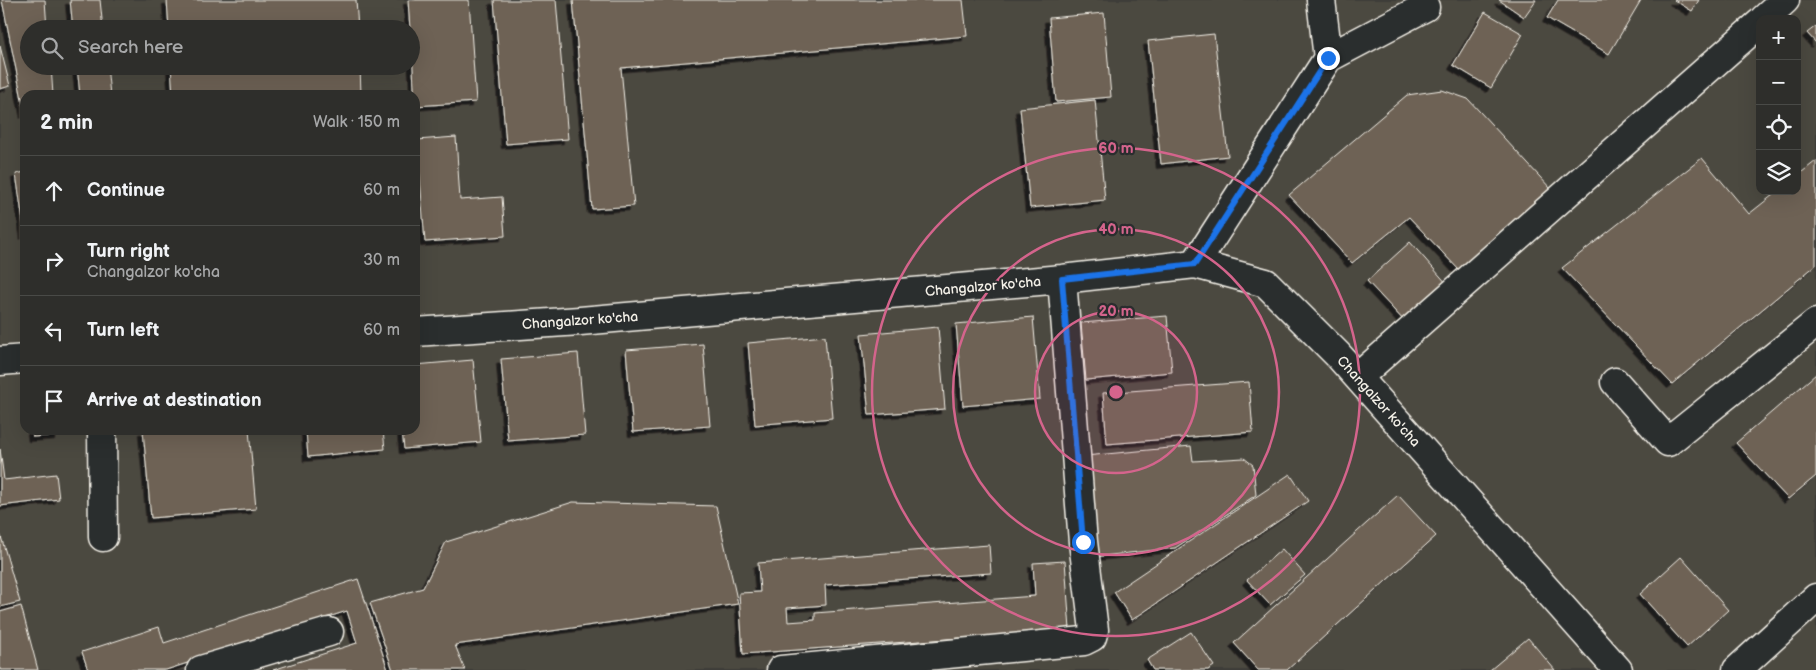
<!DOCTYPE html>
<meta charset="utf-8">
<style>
body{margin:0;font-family:"Balsamiq Sans",sans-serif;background:#3a3a37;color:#f1f3f6}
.controls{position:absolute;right:15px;top:15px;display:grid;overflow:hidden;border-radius:10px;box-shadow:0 5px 20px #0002}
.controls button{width:45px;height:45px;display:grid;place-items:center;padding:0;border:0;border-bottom:1px solid #494a47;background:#2e2e2b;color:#f1f3f6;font:25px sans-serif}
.stop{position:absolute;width:15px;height:15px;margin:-11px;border:4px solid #1a73e8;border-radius:50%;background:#fff}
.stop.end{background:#1a73e8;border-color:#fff;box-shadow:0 1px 5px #0008}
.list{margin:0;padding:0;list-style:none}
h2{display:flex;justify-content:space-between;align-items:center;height:65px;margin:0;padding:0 20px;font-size:21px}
h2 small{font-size:16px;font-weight:400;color:#a7a8a9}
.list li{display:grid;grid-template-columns:32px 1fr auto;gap:15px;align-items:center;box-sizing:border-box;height:70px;padding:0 20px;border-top:1px solid #494a47}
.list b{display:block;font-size:19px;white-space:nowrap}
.list p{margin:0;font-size:16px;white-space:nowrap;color:#a7a8a9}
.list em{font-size:16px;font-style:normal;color:#a7a8a9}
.icon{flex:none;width:28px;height:28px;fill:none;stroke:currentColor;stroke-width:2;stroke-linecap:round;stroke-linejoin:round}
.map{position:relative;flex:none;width:1816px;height:670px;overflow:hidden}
.search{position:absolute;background:#2e2e2b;box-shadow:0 5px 20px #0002;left:20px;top:20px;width:400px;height:55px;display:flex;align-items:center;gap:12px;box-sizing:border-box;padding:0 18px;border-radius:28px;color:#a7a8a9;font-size:19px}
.panel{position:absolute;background:#2e2e2b;box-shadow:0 5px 20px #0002;left:20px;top:90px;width:400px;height:345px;border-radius:15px}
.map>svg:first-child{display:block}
</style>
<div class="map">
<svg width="1816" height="670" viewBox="0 0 1816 670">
<defs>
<filter id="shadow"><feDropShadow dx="-4.5" dy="4.5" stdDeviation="0" flood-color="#0009"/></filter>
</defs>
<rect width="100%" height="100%" fill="#3e3d39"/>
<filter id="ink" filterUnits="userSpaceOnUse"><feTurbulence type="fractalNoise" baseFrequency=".02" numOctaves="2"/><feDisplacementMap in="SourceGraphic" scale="10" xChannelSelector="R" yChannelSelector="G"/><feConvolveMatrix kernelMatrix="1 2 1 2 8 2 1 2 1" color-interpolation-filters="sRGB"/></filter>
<g filter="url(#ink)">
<path fill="#4c4841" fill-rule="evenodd" d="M0,0H1816V670H0ZM1760,19H1797V191H1760ZM29,29H411V66H29ZM25,95H415V430H25Z"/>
<path fill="#6e6254" stroke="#f4f1e8" filter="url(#shadow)" d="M2,0H45L47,29H29V66H51L53,95H25V114Z
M70,0H100L103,29H73Z
M167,0H356L358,29H169Z
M408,0H469L476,102L415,106L411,29H410Z
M494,0H556L568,139L506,144Z
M573,0H963L967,36L621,68L634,206L592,209Z
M1499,0H1536L1524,17Z
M1558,0H1641L1609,54L1547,18Z
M1674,0H1699L1692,11Z
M1485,12L1523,34L1491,88L1453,65Z
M1104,13L1111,97L1056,102L1049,18Z
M1816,26V43L1807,33Z
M1214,34L1228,156L1161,164L1148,41Z
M0,46L10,86L0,89Z
M77,66H107L110,95H80Z
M171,66H360L361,95H173Z
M1442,90L1468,99L1551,189L1460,271L1409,217L1352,263L1289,195L1407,95Z
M1095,100L1105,200L1030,208L1020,108Z
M456,137L460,200L502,197L505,236L425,242L417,140Z
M1702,158L1749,214L1778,191H1797V176L1816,161V265L1672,384L1562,268Z
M25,172V235L16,174Z
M1410,242L1448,285L1406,323L1367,281Z
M1167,316L1172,372L1086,380L1081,323Z
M1033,317L1040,399L963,406L956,324Z
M938,327L945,409L869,415L861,334Z
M825,336L832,418L755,425L748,343Z
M703,344L710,426L633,432L626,350Z
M578,353L585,435L508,441L501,359Z
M473,360L481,442L404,449L402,430H415V365Z
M1816,374V476L1788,499L1736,443Z
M1249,382L1253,432L1107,444L1103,393Z
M32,430H59V435L33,437Z
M143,430H249L256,509L151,518Z
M306,430H383L385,449L308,457Z
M1191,446L1193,461L1244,458L1253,465L1256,495L1175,548L1093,557L1085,456Z
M0,449L4,480L56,474L59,499L0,506Z
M1290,474L1308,501L1132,620L1114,592Z
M1398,495L1436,536L1287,670H1258L1234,643Z
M573,502L716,506L738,604L455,645L465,670H393L370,603L423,588L446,542Z
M0,533L20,602L0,607Z
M989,545L991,573L825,585L826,605L787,608L788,622L815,620V613L1035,596L1033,563L1065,561L1070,630L743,654L739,593L760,592L758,563Z
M1282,549L1305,575L1270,605L1247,580Z
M1681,557L1728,610L1687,647L1640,594Z
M358,579L388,670H273L357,643L347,611L166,670H88L82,652L159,627L164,643Z
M21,606L38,670H0V612Z
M1191,632L1214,666L1208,670H1153L1147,660Z
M1528,638L1555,670H1490Z"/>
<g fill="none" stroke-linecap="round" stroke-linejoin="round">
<g stroke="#f4f1e8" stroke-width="31">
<path id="minor" d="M1764,19L1785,0
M1328,58L1425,7
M1195,264L1328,58L1321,0
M415,332L580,321L1062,279L1195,264L1266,283L1338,355L1618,670
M0,361L25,359
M1358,377L1760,23
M1615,382L1668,442L1816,323
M102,430L103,537
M201,670L329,632
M781,670L1084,641L1092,637L1094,630L1083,542L1062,279
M1737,670L1816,598"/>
</g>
<use href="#minor" stroke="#2a2d2e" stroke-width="28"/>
</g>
</g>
<g fill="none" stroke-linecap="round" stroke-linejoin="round" filter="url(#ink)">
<path stroke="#1a73e8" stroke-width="6" d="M1083,542L1062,279L1195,264L1328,58"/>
</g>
<circle cx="1116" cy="392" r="81" fill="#d4648c" fill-opacity=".12"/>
<g fill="none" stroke="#d4648c" stroke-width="2.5">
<circle cx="1116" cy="392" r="81"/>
<circle cx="1116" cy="392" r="163"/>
<circle cx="1116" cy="392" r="244"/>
</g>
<g text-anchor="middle" stroke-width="4.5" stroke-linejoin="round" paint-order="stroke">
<g font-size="14" fill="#f4f1e8" stroke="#2a2d2e">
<text transform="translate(983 286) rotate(-5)" y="5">Changalzor ko'cha</text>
<text transform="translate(580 320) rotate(-4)" y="5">Changalzor ko'cha</text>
<text transform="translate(1379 401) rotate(48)" y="5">Changalzor ko'cha</text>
</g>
</g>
<circle cx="1116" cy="392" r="8" fill="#d4648c" stroke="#2a2d2e" stroke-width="2.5"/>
<g font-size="15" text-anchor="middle" font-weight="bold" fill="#d4648c" stroke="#2a2d2e" stroke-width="4.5" stroke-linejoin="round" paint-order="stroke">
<text x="1116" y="153">60 m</text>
<text x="1116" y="234">40 m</text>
<text x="1116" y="316">20 m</text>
</g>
</svg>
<div class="controls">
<button>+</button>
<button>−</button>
<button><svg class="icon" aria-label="locate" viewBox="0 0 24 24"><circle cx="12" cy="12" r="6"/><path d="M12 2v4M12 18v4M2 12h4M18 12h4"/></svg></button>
<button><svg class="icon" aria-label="layers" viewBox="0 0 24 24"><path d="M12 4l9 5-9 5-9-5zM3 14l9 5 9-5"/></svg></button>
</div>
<div class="stop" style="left:1083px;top:542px"></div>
<div class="stop end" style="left:1328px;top:58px"></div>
<div class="search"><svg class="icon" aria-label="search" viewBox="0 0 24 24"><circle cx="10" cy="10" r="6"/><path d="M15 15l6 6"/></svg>Search here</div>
<section class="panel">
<h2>2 min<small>Walk · 150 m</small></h2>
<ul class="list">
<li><svg class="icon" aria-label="ahead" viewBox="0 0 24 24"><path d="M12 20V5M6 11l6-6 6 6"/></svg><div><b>Continue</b></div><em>60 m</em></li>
<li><svg class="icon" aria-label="right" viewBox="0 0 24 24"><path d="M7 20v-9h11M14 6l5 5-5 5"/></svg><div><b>Turn right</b><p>Changalzor ko'cha</p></div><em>30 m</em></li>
<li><svg class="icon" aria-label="left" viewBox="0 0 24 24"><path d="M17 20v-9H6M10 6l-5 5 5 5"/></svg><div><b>Turn left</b></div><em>60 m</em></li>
<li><svg class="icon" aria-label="arrive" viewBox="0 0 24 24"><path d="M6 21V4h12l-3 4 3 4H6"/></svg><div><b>Arrive at destination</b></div></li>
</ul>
</section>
</div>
